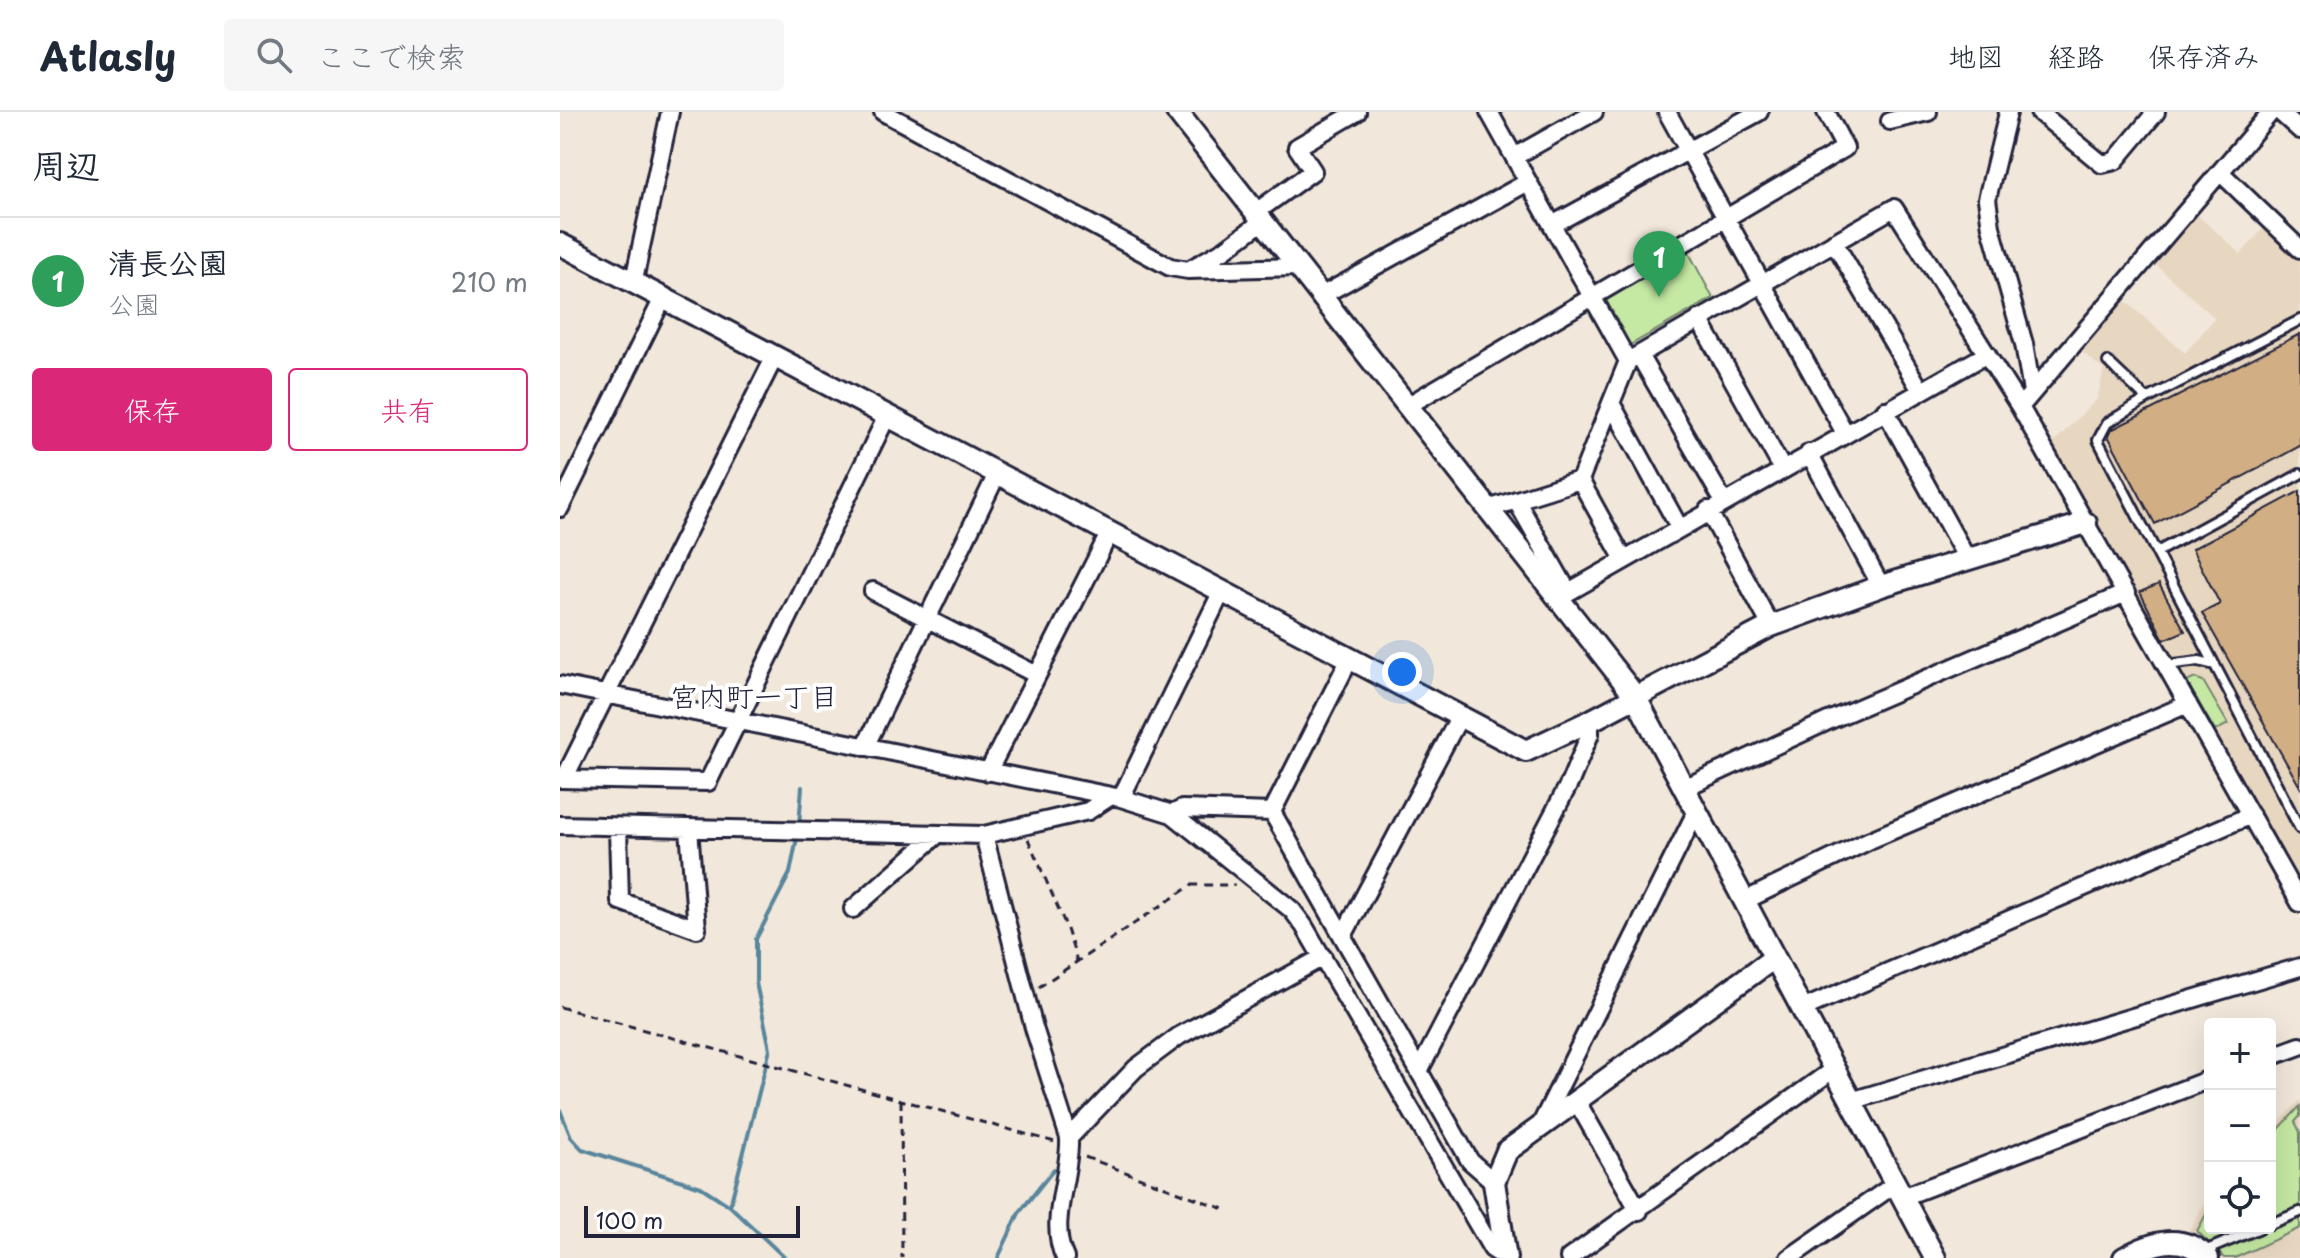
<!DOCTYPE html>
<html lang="ja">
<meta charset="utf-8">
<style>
body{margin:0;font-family:"Playpen Sans","Klee One",sans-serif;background:#f6f6f7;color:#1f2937}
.controls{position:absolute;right:24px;bottom:24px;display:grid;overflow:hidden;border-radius:8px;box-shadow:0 8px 32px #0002}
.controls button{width:72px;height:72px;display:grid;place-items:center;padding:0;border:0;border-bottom:2px solid #e0e1e3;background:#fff;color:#1f2937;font:40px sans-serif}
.scale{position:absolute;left:24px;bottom:20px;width:216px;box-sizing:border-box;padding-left:8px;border:4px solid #22223b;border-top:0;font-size:22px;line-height:28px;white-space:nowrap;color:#22223b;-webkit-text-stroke:6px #fff;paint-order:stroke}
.you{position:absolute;left:842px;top:560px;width:28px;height:28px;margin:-20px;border:6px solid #fff;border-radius:50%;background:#1a73e8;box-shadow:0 0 0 12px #1a73e833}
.badge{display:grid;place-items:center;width:52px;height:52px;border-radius:50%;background:#db2777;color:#fff;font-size:26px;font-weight:700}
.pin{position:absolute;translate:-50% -66px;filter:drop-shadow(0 2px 4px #0008)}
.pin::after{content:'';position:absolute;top:42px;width:28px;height:24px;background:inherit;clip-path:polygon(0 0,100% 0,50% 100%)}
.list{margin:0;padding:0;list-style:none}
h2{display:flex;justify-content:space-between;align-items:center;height:104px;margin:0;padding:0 32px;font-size:34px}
h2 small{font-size:26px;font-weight:400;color:#747a83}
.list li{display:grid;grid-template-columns:52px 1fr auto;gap:24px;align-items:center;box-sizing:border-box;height:128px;padding:0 32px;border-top:2px solid #e0e1e3}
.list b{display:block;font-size:30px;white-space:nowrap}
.list p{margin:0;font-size:26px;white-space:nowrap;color:#747a83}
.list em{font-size:26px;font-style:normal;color:#747a83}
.actions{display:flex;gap:16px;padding:24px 32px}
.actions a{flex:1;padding:18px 0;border:2px solid #db2777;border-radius:8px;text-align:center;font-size:28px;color:#db2777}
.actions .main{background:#db2777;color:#fff}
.icon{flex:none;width:44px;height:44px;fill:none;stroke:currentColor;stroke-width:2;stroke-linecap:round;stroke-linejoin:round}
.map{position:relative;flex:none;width:1740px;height:1146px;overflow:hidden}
header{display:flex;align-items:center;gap:48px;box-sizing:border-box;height:112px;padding:0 40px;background:#fff;border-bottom:2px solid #e0e1e3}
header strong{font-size:38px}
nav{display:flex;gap:44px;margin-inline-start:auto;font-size:28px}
.search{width:560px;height:72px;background:#f6f6f7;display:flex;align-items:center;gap:20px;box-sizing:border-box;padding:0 28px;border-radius:8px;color:#747a83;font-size:30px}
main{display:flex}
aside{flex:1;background:#fff}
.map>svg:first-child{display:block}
</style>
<header>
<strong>Atlasly</strong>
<div class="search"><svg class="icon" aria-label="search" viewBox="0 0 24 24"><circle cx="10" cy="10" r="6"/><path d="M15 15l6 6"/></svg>ここで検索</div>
<nav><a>地図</a><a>経路</a><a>保存済み</a></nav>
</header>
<main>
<aside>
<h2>周辺<small></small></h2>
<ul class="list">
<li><span class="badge" style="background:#2e9e5b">1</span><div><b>清長公園</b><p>公園</p></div><em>210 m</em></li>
</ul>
<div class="actions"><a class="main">保存</a><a>共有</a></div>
</aside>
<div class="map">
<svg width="1740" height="1146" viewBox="0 0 1740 1146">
<rect width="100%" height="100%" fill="#f1e7da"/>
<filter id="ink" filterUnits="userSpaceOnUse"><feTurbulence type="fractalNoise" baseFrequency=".0125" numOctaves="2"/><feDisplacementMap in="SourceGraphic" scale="16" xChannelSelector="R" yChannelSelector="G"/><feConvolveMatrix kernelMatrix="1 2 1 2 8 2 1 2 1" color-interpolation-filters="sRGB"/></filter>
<g filter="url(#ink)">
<path fill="#e7d6c0" d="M1637,103L1681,142L1707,112L1740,142V777L1492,332L1537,287L1544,258L1520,238L1564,188L1625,241L1655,206L1596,153Z
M1740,988V1146H1660L1643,1127L1629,1122L1644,1091L1650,1085V1116H1710V1020Z"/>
<path fill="#c5e9a3" stroke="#74866f" stroke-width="2" d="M1128,139L1153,186L1070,233L1044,184Z
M1635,566L1643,569L1668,612L1655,619L1627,570Z
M1740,994V1004L1735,1010L1740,1020V1116L1675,1146H1664L1637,1119L1650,1095V1116H1710V1027Z"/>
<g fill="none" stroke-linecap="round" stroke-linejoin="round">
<path stroke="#59869d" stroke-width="4" d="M239,713L242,675
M0,998L11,1025L22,1037L141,1075L170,1094L225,1146
M170,1094L210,937L196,871V827L230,761L238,721
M438,1146L459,1101L494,1057"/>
</g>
<path fill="#d1ae83" stroke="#22223b" stroke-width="2" d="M1740,222V334L1595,412L1548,324L1551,318Z
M1740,379V675L1642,501L1660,492L1632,437Z
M1599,472L1625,519L1604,528L1580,480Z"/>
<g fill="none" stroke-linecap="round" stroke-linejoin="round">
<g stroke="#22223b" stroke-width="14">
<path id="service" d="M1740,208L1587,287L1547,311L1538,328L1740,717
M1548,250L1587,287
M1597,440L1740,362
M1606,553L1639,549L1655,553
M1710,1112L1740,1100
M1642,1140L1700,1116"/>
</g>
<g stroke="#22223b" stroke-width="22">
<path id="minor" d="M323,0L610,155L628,158L739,155
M929,0L1068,249
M1107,0L1285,321
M1479,0L1542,52L1555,49L1596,0
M1720,0L1740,18
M1448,1L1427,87L1431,115L1464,232L1472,280
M1330,9L1368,0
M954,45L1034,0
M1660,60L1740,137
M696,100L753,59L737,35L797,0
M992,113L1199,0
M1274,130L1361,279
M632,156L664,138L703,109
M74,168L110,0
M761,184L968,70
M1139,207L1222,356
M1079,243L1164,390
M1051,291L1119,415
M847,294L1285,36L1266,0
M1460,295L1711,0
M1325,298L1407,447
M1249,341L1321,474
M1020,368L1063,446
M956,388L1007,478
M0,396L104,184
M928,397L1020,368L1068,249L1334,96L1460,295L1740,791
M1148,398L1211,514
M313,479L477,563
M998,486L1427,242
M0,573L561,686L612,702L732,798L744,814L932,1137L946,1146
M305,635L437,362
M428,660L550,420
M0,667L148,670L327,304
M4,667L215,244
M1124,676L1268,609L1566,481
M561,686L662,479
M712,700L910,1049L934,1070
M612,702L622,697L712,700L790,546
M0,713L424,723L528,699L548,686
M58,716L60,789L137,817L129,717
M424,723L474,916L509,1026C511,1065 487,1110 505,1146
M1184,789L1310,728L1628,592
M293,797L378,722
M783,824L900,604
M1242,897L1691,703
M1710,945L1740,934
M859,959L1010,670L1030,622V609
M1016,988L1079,1099
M1291,989L1740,855
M980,1014L1136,700
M509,1026L576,956L619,924L763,845
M1343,1085L1650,967
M1009,1146L1274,957
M1229,1146L1335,1072"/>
</g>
<g stroke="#22223b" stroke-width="26">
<path id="tertiary" d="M617,0L1075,584L1375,1146
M0,132L966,639L1030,609L1211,514L1321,474L1526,411
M946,1146L934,1070L947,1039L1214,846
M1564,1146C1592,1130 1622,1120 1648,1146"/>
</g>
<path stroke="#22223b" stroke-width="3" stroke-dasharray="8 6" stroke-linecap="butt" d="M468,727L506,814L517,849
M479,875L632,773H675
M0,895L495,1030
M341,988L342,1146
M525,1045L667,1098"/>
<use href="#service" stroke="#fff" stroke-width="8"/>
<use href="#minor" stroke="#fff" stroke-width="16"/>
<use href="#tertiary" stroke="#fff" stroke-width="20"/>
</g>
</g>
<g text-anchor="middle" stroke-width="8" stroke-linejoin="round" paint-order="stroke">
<g font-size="28" fill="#22223b" stroke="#fff">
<text x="194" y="595">宮内町一丁目</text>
</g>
</g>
</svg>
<div class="controls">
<button>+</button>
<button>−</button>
<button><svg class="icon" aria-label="locate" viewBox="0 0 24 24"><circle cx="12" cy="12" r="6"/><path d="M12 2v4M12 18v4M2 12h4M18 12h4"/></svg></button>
</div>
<div class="scale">100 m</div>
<div class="you"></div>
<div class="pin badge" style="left:1099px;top:185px;background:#2e9e5b">1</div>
</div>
</main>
